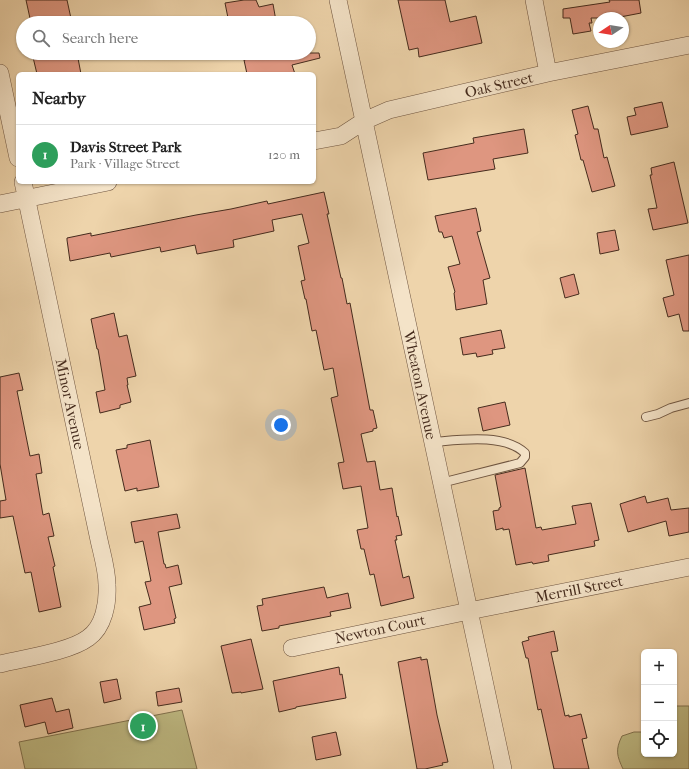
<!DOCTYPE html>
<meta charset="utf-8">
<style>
body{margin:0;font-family:"IM FELL French Canon",serif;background:#f2f2f2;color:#222}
.controls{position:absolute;right:12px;bottom:12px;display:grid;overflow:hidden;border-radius:6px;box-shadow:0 1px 3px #0004}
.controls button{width:36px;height:36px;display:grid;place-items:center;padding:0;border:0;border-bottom:1px solid #e0e0e0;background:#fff;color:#222;font:20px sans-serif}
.compass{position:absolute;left:593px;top:12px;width:36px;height:36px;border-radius:50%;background:#fff;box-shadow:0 1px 3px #0004;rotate:258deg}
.you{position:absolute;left:281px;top:425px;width:14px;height:14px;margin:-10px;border:3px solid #fff;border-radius:50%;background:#1a73e8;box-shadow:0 0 0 6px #1a73e833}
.badge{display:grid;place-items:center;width:26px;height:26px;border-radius:50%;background:#7c3aed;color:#fff;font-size:13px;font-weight:700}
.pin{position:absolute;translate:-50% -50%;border:2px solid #fff;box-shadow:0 1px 4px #0006}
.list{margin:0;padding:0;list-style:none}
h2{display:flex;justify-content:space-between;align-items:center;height:52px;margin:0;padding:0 16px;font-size:17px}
h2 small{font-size:13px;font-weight:400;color:#767676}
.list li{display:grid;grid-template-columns:26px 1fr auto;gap:12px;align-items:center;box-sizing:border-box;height:60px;padding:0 16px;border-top:1px solid #e0e0e0}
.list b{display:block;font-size:15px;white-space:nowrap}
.list p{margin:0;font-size:13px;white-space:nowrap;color:#767676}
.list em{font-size:13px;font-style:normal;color:#767676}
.icon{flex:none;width:22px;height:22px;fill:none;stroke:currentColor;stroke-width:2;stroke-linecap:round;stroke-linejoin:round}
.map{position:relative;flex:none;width:689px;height:769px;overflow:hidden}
.search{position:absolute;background:#fff;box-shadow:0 1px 3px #0004;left:16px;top:16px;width:300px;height:44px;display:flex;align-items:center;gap:10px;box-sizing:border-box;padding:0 14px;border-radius:22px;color:#767676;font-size:15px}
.panel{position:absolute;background:#fff;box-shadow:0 1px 3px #0004;left:16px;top:72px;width:300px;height:112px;border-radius:6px}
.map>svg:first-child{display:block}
</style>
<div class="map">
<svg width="689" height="769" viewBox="0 0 689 769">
<rect width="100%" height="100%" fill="#eed4ab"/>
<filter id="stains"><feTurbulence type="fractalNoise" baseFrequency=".005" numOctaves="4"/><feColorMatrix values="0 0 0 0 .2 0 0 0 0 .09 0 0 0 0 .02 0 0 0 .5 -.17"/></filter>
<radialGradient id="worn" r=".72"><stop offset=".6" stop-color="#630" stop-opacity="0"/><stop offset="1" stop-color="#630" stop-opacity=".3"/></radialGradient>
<path fill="#bfbb84" stroke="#827350" d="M674,706H689V769H623C617,756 615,750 622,736L634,732H644V754H674Z
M182,710L197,769H25L19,742Z"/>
<path fill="#de9680" stroke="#452b1d" d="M26,0H67L72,23H31Z
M244,0H256L259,7L273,4L276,21L267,23H229L225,3Z
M398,0H445L450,22L476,16L482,43L419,57L418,48L409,50Z
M609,0H639L641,13L615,18H591L592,23H589L591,31L573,34L570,18H563V9L610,2Z
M32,53H77L81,74H37Z
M256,53H319L320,58L292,65L295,74H247L244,60L257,57Z
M662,102L668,127L631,135L627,117L636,115L634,108Z
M588,106L594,129H598L604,158L607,157L615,186L592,192L583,160H581L575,135L578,134L572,110Z
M524,129L528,153L493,159L495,169L428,180L423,153L474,143L473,138Z
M674,162L688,223L653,230L648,209L657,208L650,175H652L651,168Z
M324,192L329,214H327L341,278H342L347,304L350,303L370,410H373L377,428L373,429V431L361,434L367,462L375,461L380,490L392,488L397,517L398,516L402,535L396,536L397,540H395L403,578L409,576L414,598L381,606L374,574L370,575L364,549H361L357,530L368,528L361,486L343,489L338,463L344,462L331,398L338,396L333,368L324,370L316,330L312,331L306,299H305L301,281L305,280L298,246L309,243L302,214L272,220L274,231L233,240L234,247L197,254L195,245L161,252L160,247L111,257L110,253L70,261L67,240V238L91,233V236L196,215L231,209L267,201L268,204Z
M476,208L481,231L477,232L490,278L483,280L487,304L456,310L454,293L455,292L448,267L460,264L452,236L444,238L442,232H439L435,216Z
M615,230L619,250L600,254L597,233Z
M689,255V331H683L679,314L668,317L663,298L674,295L666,260Z
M574,274L579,294L565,298L560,278Z
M114,313L119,337L127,335L136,376L127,378L128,385H127L131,402L120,405V408L100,413L96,392L105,390L98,349H97L91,319Z
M501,330L505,348L492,350L493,354L477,357L476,353L463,355L460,338Z
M19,373L23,390L17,391L30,456L39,454L42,473L36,474L43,515L49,513L54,536L48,537L55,566L53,567L61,607L39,612L31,572L25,573L13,516L0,518V501L6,500L0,464V377Z
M505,402L510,425L483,431L478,408Z
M150,440L159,487L137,491V488L125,491L116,450L127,448V445Z
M525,468L536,528L541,527L542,530L576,524L572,506L591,503L599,540L594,541L595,546L548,555L549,561L533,564L532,562L516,565L509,529L503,530V528L496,530L493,511L499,510V508L501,507L495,475Z
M645,496L647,503L668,498L671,510L689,508V532L669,536L666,521L628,532L620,504Z
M177,514L180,528L158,532L164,564H165L166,568L178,565L182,584L169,587L176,618L174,619L175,623L144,630L139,607L151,604L145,582L151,581L143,541L135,543L131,522Z
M324,587L327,598L348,593L351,608L330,612L331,616L279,626V628L262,631L257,606L263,605L262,599Z
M554,631L558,651L551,652L565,716L569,715V717L581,714L587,738L582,739L589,769H554L541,709L538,710L528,658H526L522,642L529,640L528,637Z
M251,639L263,689L241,693V692L233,693H232L221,646Z
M421,657V660L427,659L437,715L448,762L442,763L443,765L425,769H417L398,662Z
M339,667L340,675L342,674L346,698L296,707V708L279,712L273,681Z
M117,679L121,699L104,703L100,682Z
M179,688L182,702L158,706L156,692Z
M52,698L56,712L69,709L73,728L48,734L45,722L25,727L20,705Z
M336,732L341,755L316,760L312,737Z"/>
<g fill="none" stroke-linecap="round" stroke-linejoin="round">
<g stroke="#6f5540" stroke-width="10">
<path id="service" d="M646,417L658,414L671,408L689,403
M433,442C459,440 504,433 525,453V457L520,463L441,483"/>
</g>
<g stroke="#6f5540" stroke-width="18">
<path id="minor" d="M338,0L503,769
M534,0L548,73
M0,73L18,158
M314,141L341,136L364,121L389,110L548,73L689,45
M0,204L108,182
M292,648L469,611L689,567
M0,664C24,658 69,652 88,638C104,627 108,603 107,585C107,570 102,554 99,540L23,182"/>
</g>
<use href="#service" stroke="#f4e3c8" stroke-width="8"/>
<use href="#minor" stroke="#f4e3c8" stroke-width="17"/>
</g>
<g text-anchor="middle" stroke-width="3" stroke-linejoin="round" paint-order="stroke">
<g font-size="15" fill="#452b1d" stroke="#f4e3c8">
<text transform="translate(499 85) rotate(-13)" y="5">Oak Street</text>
<text transform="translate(420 385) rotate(78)" y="5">Wheaton Avenue</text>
<text transform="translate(70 404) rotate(78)" y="5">Minor Avenue</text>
<text transform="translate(579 589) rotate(-11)" y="5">Merrill Street</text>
<text transform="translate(380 629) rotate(-12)" y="5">Newton Court</text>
</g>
</g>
<rect width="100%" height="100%" filter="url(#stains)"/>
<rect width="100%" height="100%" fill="url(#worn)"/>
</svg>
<div class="controls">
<button>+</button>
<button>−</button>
<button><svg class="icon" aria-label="locate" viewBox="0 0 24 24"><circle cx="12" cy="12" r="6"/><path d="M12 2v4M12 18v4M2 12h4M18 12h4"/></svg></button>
</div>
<svg class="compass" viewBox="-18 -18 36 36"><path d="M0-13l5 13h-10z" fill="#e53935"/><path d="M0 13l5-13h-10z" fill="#767676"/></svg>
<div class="you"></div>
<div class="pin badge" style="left:143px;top:726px;background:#2e9e5b">1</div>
<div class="search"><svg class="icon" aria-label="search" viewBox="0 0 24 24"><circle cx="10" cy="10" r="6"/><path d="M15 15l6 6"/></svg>Search here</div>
<section class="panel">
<h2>Nearby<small></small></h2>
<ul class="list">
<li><span class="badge" style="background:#2e9e5b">1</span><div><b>Davis Street Park</b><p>Park · Village Street</p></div><em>120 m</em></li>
</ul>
</section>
</div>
